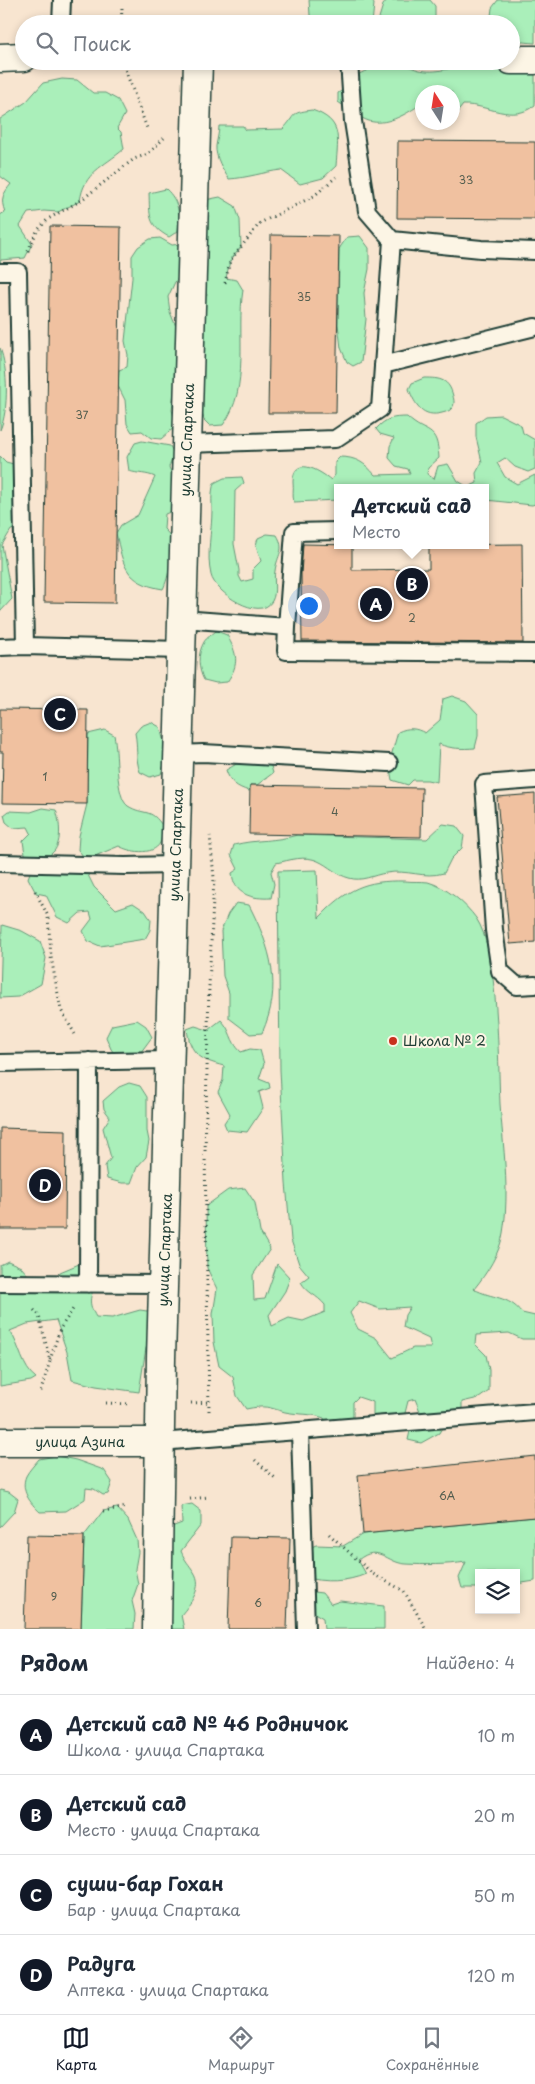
<!DOCTYPE html>
<html lang="ru">
<meta charset="utf-8">
<style>
body{margin:0;font-family:"Playpen Sans",sans-serif;background:#f6f6f7;color:#1f2937}
.controls{position:absolute;right:15px;bottom:15px;display:grid;overflow:hidden;border-radius:0px;box-shadow:0 2px 8px #0003}
.controls button{width:45px;height:45px;display:grid;place-items:center;padding:0;border:0;border-bottom:1px solid #e0e1e3;background:#fff;color:#1f2937;font:25px sans-serif}
.compass{position:absolute;left:415px;top:85px;width:45px;height:45px;border-radius:50%;background:#fff;box-shadow:0 2px 8px #0003;rotate:348deg}
.you{position:absolute;left:308px;top:605px;width:18px;height:18px;margin:-12px;border:4px solid #fff;border-radius:50%;background:#1a73e8;box-shadow:0 0 0 8px #1a73e833}
.badge{display:grid;place-items:center;width:32px;height:32px;border-radius:50%;background:#111827;color:#fff;font-size:16px;font-weight:700}
.pin{position:absolute;translate:-50% -50%;border:2px solid #fff;box-shadow:0 1px 5px #0006}
.popup{position:absolute;left:334px;top:484px;width:155px;height:65px;box-sizing:border-box;display:grid;place-content:center;border-radius:0px;background:#fff;filter:drop-shadow(0 1px 4px #0005);font-size:16px;white-space:nowrap;color:#747a83}
.popup b{font-size:19px;color:#1f2937}
.popup::after{content:'';position:absolute;left:50%;top:100%;margin-left:-10px;border:10px solid transparent;border-top-color:#fff}
.list{margin:0;padding:0;list-style:none}
h2{display:flex;justify-content:space-between;align-items:center;height:65px;margin:0;padding:0 20px;font-size:21px}
h2 small{font-size:16px;font-weight:400;color:#747a83}
.list li{display:grid;grid-template-columns:32px 1fr auto;gap:15px;align-items:center;box-sizing:border-box;height:80px;padding:0 20px;border-top:1px solid #e0e1e3}
.list b{display:block;font-size:19px;white-space:nowrap}
.list p{margin:0;font-size:16px;white-space:nowrap;color:#747a83}
.list em{font-size:16px;font-style:normal;color:#747a83}
.icon{flex:none;width:28px;height:28px;fill:none;stroke:currentColor;stroke-width:2;stroke-linecap:round;stroke-linejoin:round}
.map{position:relative;flex:none;width:535px;height:1629px;overflow:hidden}
.search{position:absolute;background:#fff;box-shadow:0 2px 8px #0003;left:15px;right:15px;top:15px;height:55px;display:flex;align-items:center;gap:12px;box-sizing:border-box;padding:0 18px;border-radius:28px;color:#747a83;font-size:19px}
.sheet{height:385px;background:#fff}
nav{display:flex;justify-content:space-around;align-items:center;box-sizing:border-box;height:70px;border-top:1px solid #e0e1e3;background:#fff;font-size:14px;color:#747a83}
nav a{display:grid;justify-items:center;gap:2px}
nav .on{color:#111827}
.map>svg:first-child{display:block}
</style>
<div class="map">
<svg width="535" height="1629" viewBox="0 0 535 1629">
<rect width="100%" height="100%" fill="#f8e5d0"/>
<filter id="ink" filterUnits="userSpaceOnUse"><feTurbulence type="fractalNoise" baseFrequency=".02" numOctaves="2"/><feDisplacementMap in="SourceGraphic" scale="10" xChannelSelector="R" yChannelSelector="G"/><feConvolveMatrix kernelMatrix="1 2 1 2 8 2 1 2 1" color-interpolation-filters="sRGB"/></filter>
<g filter="url(#ink)">
<path fill="#aaefba" stroke="#649677" fill-rule="evenodd" d="M309,0H372L374,4L372,24H313L310,15Z
M387,0H430L435,6V24H382L379,18L383,5Z
M498,0H535V43L511,41V24H490L492,8Z
M378,61H402C415,73 434,73 451,68C457,66 463,62 470,61C477,61 486,66 493,68L505,61L535,73V105C512,124 488,104 463,105L456,114H453L452,92H422V109L418,106C405,115 385,126 369,121C359,118 347,108 338,102V93L351,85L359,74L372,68Z
M62,79L77,80L93,93H105L118,100L125,114L117,128L121,132L124,149C103,167 84,172 80,201L58,212L44,211L28,213L20,226L32,244L25,258L1,260L0,263V215L5,212C0,199 3,194 11,184L0,176V119L26,102L43,83Z
M312,110C343,121 338,137 336,166L323,178L300,184L281,170C264,172 247,178 229,179C223,170 215,157 216,146C217,139 219,133 219,126H243L246,130L283,129C297,115 288,113 312,110Z
M166,189C179,201 180,214 178,231L169,237C147,225 150,215 149,193Z
M220,197L235,206L240,220L241,247L230,261L226,278L237,280L243,290C236,333 251,388 223,425L210,426L204,420L199,398L197,306L207,295L203,284L205,200Z
M360,236L369,248V269L364,293L366,319L361,362L353,366L347,362L341,348L338,324L339,249L347,237Z
M160,238L172,245L182,244L186,268L175,282L168,297L170,312L179,334L180,369L175,381L172,410L176,426L161,439L151,438L142,431L132,432L127,424L125,400L118,386L119,370L127,367L128,355L125,341L132,278V256L138,247L150,239Z
M0,348C8,368 9,410 0,430Z
M424,378C440,378 449,379 453,396C454,400 455,404 452,408C450,411 446,412 442,413C423,418 415,405 409,389L412,383Z
M501,415L521,425L523,433L535,440V469L528,472L515,467L505,458L497,463L505,477L517,484L535,475V504L532,505L486,500V488H338V500L294,502C292,495 294,490 293,482C293,455 319,470 331,480L335,475V462L340,457C356,457 365,463 375,475L410,474L408,469L396,466L389,458L390,446L394,438L380,434L376,429C386,418 393,417 407,417C427,436 437,424 439,458L428,468L427,474L434,479L438,466L448,464L458,481L468,487L477,483L476,473L482,462L476,437V423L486,416Z
M142,441L170,446L174,454L169,467L174,480L175,510L165,514L164,529C166,531 170,535 171,538C175,548 168,580 163,589C125,583 123,565 116,533L121,525L138,515L155,477C147,473 138,474 129,471L127,457L135,443Z
M0,456L6,462L17,465L23,527L11,530L2,545L12,599L0,612Z
M242,477L244,483L235,491L234,544L239,570V576L242,582L253,579V569L261,561L256,545L258,538L267,534L277,535C286,550 277,555 275,571C273,580 277,592 272,601C260,622 215,593 211,575C206,554 212,531 212,510C212,500 211,493 214,483L224,478Z
M216,631L227,635C237,654 240,663 227,682L216,683L204,680C198,669 197,654 204,642C206,638 213,634 216,631Z
M452,696L466,701L478,714V736L475,748C462,749 451,749 439,744L437,782L427,780H413L408,785L392,780L389,763L398,732C408,727 416,728 425,733L440,720L443,699Z
M151,722L160,727L167,754L161,774L150,777L140,772C135,758 138,747 135,733L141,726Z
M105,730L114,735C118,751 115,797 128,806C144,816 151,807 163,827C162,831 162,838 160,843C153,856 129,852 119,846L95,856L85,858L78,850L79,836L87,804L88,734Z
M240,762L270,763L273,773L257,785H250L249,791C237,787 230,783 226,770Z
M43,808L56,810C60,822 63,845 51,854C47,857 41,858 35,859L25,854L23,841L31,833L28,827L13,828L6,822L4,815L9,811L31,812Z
M443,824L456,826L464,836L462,848L451,859L444,873C423,879 408,869 386,873C373,875 362,882 349,878C337,875 329,866 318,861C305,855 290,860 276,863L271,872L274,884L271,898C252,899 234,895 232,873L238,869L231,855L234,845C256,839 275,842 297,835L427,839Z
M31,870L86,871L94,887L116,909L133,903L145,911L151,920L150,930L145,939L100,946L88,941L83,931L92,919L90,912L80,913L69,923L57,917L46,895L36,893L28,878Z
M317,870L319,918C347,889 364,880 405,881C413,882 421,881 428,882C446,887 465,903 476,918C499,951 498,1061 500,1104C503,1146 510,1191 503,1233C500,1253 487,1273 474,1289C492,1299 508,1295 522,1313L535,1316V1339H522L509,1333L476,1335L475,1344L486,1355L489,1370V1391L479,1398L462,1402V1418L444,1424L439,1433L421,1443L408,1440L410,1431L424,1421L415,1399L408,1401L404,1417L373,1425V1402L358,1397L353,1402V1419L329,1429L324,1418C311,1413 299,1415 285,1412C267,1407 266,1405 246,1409L237,1396L233,1377L219,1366L214,1342L213,1314L217,1289L207,1268L206,1206L228,1190L245,1188L255,1203L260,1232L270,1249L253,1275L254,1300L265,1299L277,1264L290,1278L285,1291L269,1315L272,1326L289,1318L303,1321L325,1312V1305C317,1295 307,1293 301,1282L309,1276L299,1264L291,1240L286,1183L280,1070L278,871ZM359,1301L380,1309L410,1307L405,1315L403,1327L429,1339L431,1348H413L392,1358L376,1338L358,1329L350,1313Z
M236,903L249,905C271,948 283,987 262,1033L250,1034L229,1018V993L223,976L221,931L228,914Z
M2,925L22,931L40,941L46,958L41,984L18,997L0,998Z
M137,1020L146,1026L152,1037L135,1060H119L111,1049L106,1037L112,1025Z
M221,1020C232,1031 229,1040 241,1052L250,1049L260,1050L264,1064L259,1079L269,1083L270,1088L259,1092L263,1108L247,1132L227,1130L224,1123L230,1114L218,1092L223,1080L224,1066C200,1060 190,1054 187,1029L195,1026L208,1030Z
M129,1083L140,1086L147,1097V1131L149,1141L146,1157L137,1167L131,1183H122L107,1179L105,1166L111,1158L103,1128L110,1117L104,1109L103,1101L119,1087Z
M8,1261L21,1267L28,1275L56,1283L60,1272L79,1264L89,1267L97,1284C89,1297 88,1303 96,1317L112,1318L140,1310L147,1311L155,1318L156,1330L146,1348L139,1392L96,1386L72,1380L67,1352L56,1320L27,1324L10,1331C20,1346 22,1368 36,1378L31,1381L0,1386V1265Z
M56,1456L76,1460L104,1470L112,1482L108,1494L103,1495L94,1489L86,1488L85,1499L66,1511L40,1512C30,1503 20,1490 26,1476C29,1470 35,1464 39,1459Z
M0,1490L9,1492L18,1499L14,1512L0,1527Z
M192,1504L201,1511V1525L181,1551C185,1561 189,1564 194,1572C204,1587 190,1604 181,1615L184,1629H157L168,1532L174,1526L182,1523L181,1506Z
M117,1508L128,1520L137,1540L138,1552L135,1569L138,1584L132,1601L135,1614L134,1629H81L84,1536L103,1511Z
M535,1517V1581L516,1584V1573H479V1588H462L459,1578L466,1562C446,1565 425,1565 406,1564C386,1563 379,1543 358,1560L366,1574C347,1582 324,1583 305,1577V1550L316,1545L343,1546L363,1534Z
M306,1591L322,1593L331,1604L340,1601L384,1606V1629H324L323,1618L306,1608L297,1606V1595Z"/>
<path fill="#f0c1a0" stroke="#1f3d34" d="M398,141L535,142V219L397,218Z
M50,226L121,227L115,603L44,602Z
M271,235L339,236L336,413H268Z
M303,544L352,545V570L429,569V545L522,544L523,643L302,641L301,574Z
M0,709L88,710L87,804L2,803L3,752H0Z
M250,785L422,788L421,837L249,834Z
M535,794V942L510,944L497,797Z
M0,1128L66,1130L65,1229H0Z
M535,1456V1517L363,1534L358,1475Z
M27,1535L84,1536L81,1629H24Z
M231,1537L290,1538L287,1629H228Z"/>
<g fill="none" stroke-linecap="round" stroke-linejoin="round">
<g stroke="#1f3d34" stroke-width="20">
<path id="lane" d="M61,24L62,0
M392,240L481,249L535,251
M0,272H18L25,646L181,650
M383,365L535,327
M187,444L335,439L380,409L392,240L367,211L353,121L349,61
M182,619L287,627L286,651L535,653
M287,627L294,532L338,531
M0,647L25,646
M179,754L203,753L389,763
M535,780L484,784L494,930L500,971L517,986L535,985
M0,863L125,866L175,865
M0,1063L170,1060
M0,1283L164,1284
M88,1284L89,1061
M300,1431L306,1629
M160,1442L535,1412"/>
</g>
<g stroke="#1f3d34" stroke-width="31">
<path id="street" d="M0,1442H160
M157,1629L161,1358L198,61"/>
</g>
<g stroke="#1f3d34" stroke-width="31">
<path id="secondary" d="M0,58L24,57
M511,60H535"/>
</g>
<path stroke="#1f3d34" stroke-width="3" stroke-dasharray="1 4" stroke-linecap="butt" d="M121,24L122,8
M122,61L148,131
M28,251L37,231L48,219L80,201L134,159L148,154L164,138
M225,283L230,261L260,223L314,196L336,177
M35,891L48,916L51,957L61,1010L76,1036
M34,1310L39,1315L50,1361L40,1394
M50,1360L60,1329L73,1309
M106,1403L130,1404
M191,1403L209,1402
M209,1411L205,1153L209,987L214,878L210,836
M255,1460L275,1478
M190,1499L209,1497
M103,1511L127,1507
M329,1534L373,1574L404,1591L426,1629"/>
<use href="#lane" stroke="#fcf5e5" stroke-width="16"/>
<use href="#street" stroke="#fcf5e5" stroke-width="28"/>
<use href="#secondary" stroke="#fcf5e5" stroke-width="28"/>
</g>
</g>
<circle fill="#c8321e" stroke="#fcf5e5" stroke-width="2" cx="393" cy="1041" r="5"/>
<g text-anchor="middle" stroke-width="4" stroke-linejoin="round" paint-order="stroke">
<g font-size="11" fill="#535e4f">
<text x="466" y="184">33</text>
<text x="304" y="301">35</text>
<text x="82" y="419">37</text>
<text x="412" y="622">2</text>
<text x="45" y="781">1</text>
<text x="335" y="816">4</text>
<text x="447" y="1500">6А</text>
<text x="54" y="1601">9</text>
<text x="258" y="1607">6</text>
</g>
<g font-size="14" fill="#1f3d34" stroke="#fcf5e5">
<text transform="translate(187 440) rotate(-88)" y="5">улица Спартака</text>
<text transform="translate(176 845) rotate(-88)" y="5">улица Спартака</text>
<text transform="translate(165 1250) rotate(-88)" y="5">улица Спартака</text>
<text x="80" y="1447">улица Азина</text>
</g>
<g font-size="14" fill="#1f3d34" stroke="#fcf5e5" text-anchor="start">
<text x="403" y="1046">Школа № 2</text>
</g>
</g>
</svg>
<div class="controls">
<button><svg class="icon" aria-label="layers" viewBox="0 0 24 24"><path d="M12 4l9 5-9 5-9-5zM3 14l9 5 9-5"/></svg></button>
</div>
<svg class="compass" viewBox="-18 -18 36 36"><path d="M0-13l5 13h-10z" fill="#e53935"/><path d="M0 13l5-13h-10z" fill="#747a83"/></svg>
<div class="you"></div>
<div class="pin badge" style="left:376px;top:604px">A</div>
<div class="pin badge" style="left:412px;top:584px">B</div>
<div class="popup"><b>Детский сад</b>Место</div>
<div class="pin badge" style="left:60px;top:714px">C</div>
<div class="pin badge" style="left:45px;top:1185px">D</div>
<div class="search"><svg class="icon" aria-label="search" viewBox="0 0 24 24"><circle cx="10" cy="10" r="6"/><path d="M15 15l6 6"/></svg>Поиск</div>
</div>
<section class="sheet">
<h2>Рядом<small>Найдено: 4</small></h2>
<ul class="list">
<li><span class="badge">A</span><div><b>Детский сад № 46 Родничок</b><p>Школа · улица Спартака</p></div><em>10 m</em></li>
<li><span class="badge">B</span><div><b>Детский сад</b><p>Место · улица Спартака</p></div><em>20 m</em></li>
<li><span class="badge">C</span><div><b>суши-бар Гохан</b><p>Бар · улица Спартака</p></div><em>50 m</em></li>
<li><span class="badge">D</span><div><b>Радуга</b><p>Аптека · улица Спартака</p></div><em>120 m</em></li>
</ul>
</section>
<nav>
<a class="on"><svg class="icon" aria-label="map" viewBox="0 0 24 24"><path d="M3 6l6-2 6 2 6-2v14l-6 2-6-2-6 2zM9 4v14M15 6v14"/></svg>Карта</a>
<a><svg class="icon" aria-label="directions" viewBox="0 0 24 24"><path d="M12 3l9 9-9 9-9-9zM9 14v-3h6M13 9l2 2-2 2"/></svg>Маршрут</a>
<a><svg class="icon" aria-label="saved" viewBox="0 0 24 24"><path d="M7 4h10v16l-5-4-5 4z"/></svg>Сохранённые</a>
</nav>
